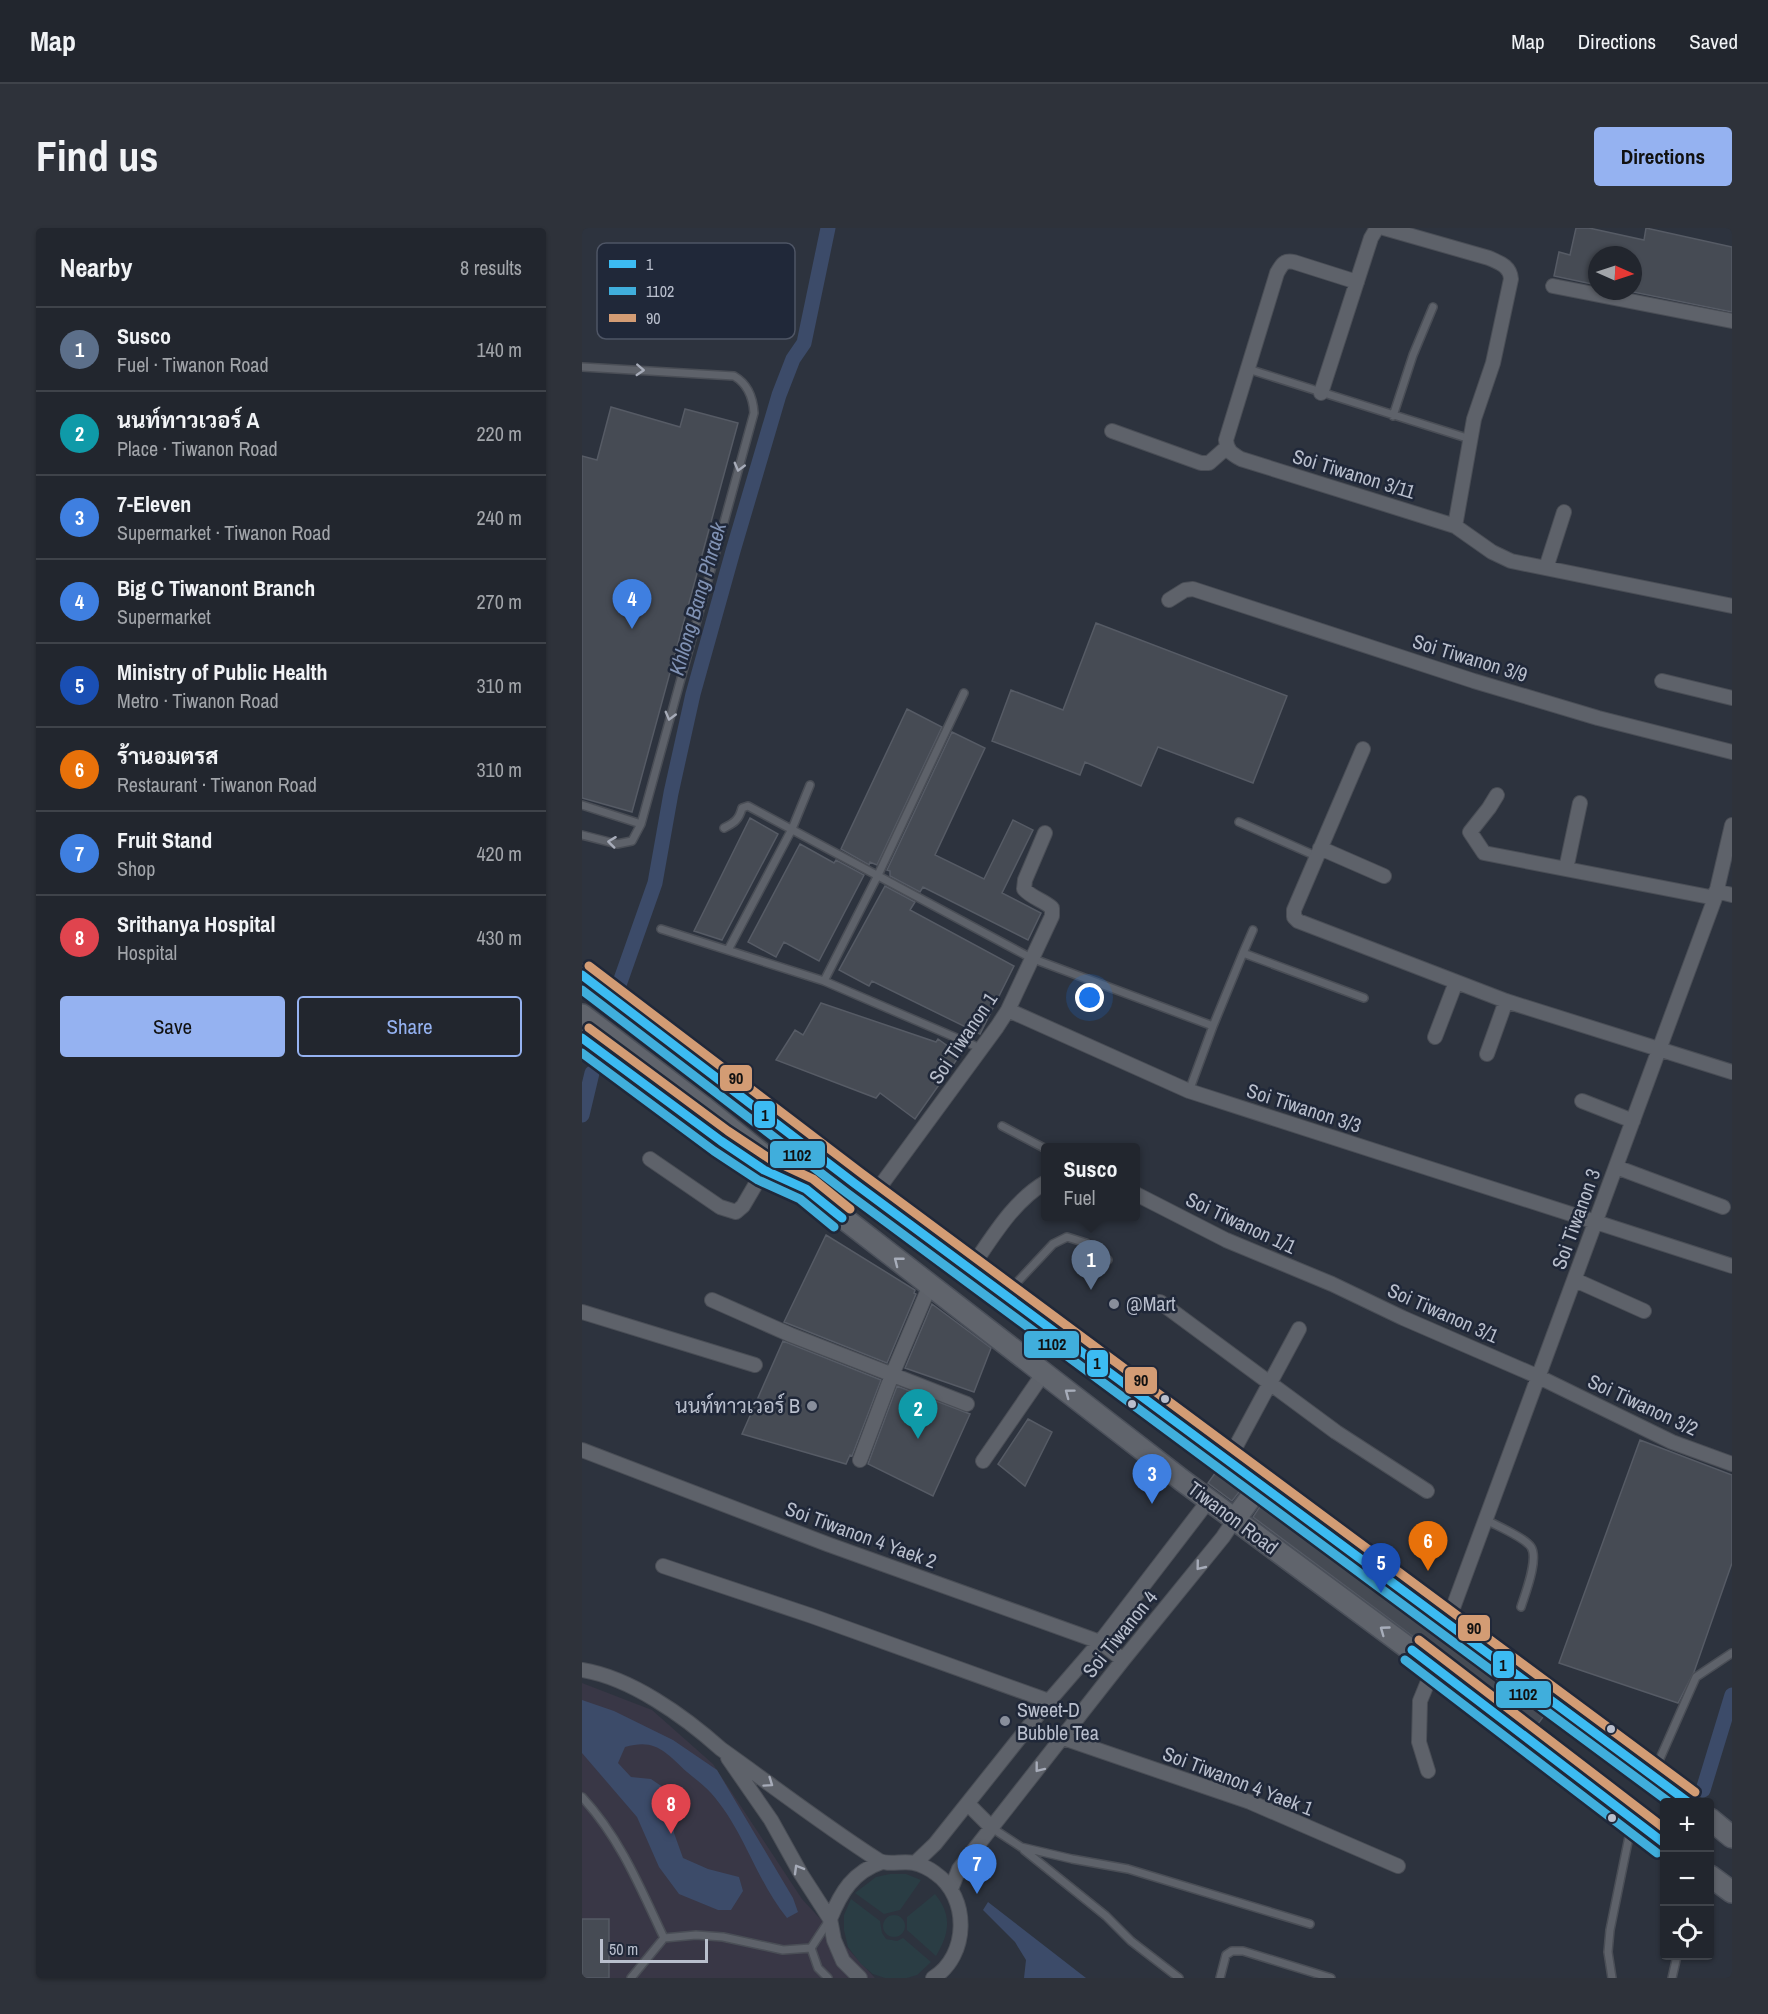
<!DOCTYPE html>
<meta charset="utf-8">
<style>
body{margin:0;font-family:"Archivo Narrow",Sarabun,sans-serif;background:#2e323a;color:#f1f3f6}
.controls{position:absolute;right:18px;bottom:18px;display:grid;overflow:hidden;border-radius:6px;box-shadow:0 2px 4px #0004}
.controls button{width:54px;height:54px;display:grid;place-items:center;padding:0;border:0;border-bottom:2px solid #3f434a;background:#22262e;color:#f1f3f6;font:30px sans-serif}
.compass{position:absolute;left:1006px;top:18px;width:54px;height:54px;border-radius:50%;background:#22262e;box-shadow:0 2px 4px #0004;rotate:93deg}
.scale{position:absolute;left:18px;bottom:15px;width:108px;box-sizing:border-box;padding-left:6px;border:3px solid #b9bfcd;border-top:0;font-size:16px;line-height:21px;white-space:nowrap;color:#b9bfcd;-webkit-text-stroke:4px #202839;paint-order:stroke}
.you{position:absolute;left:508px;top:770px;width:21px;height:21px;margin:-15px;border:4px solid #fff;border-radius:50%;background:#1a73e8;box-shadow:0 0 0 9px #1a73e833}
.badge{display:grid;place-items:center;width:39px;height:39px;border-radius:50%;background:#95b2f1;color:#fff;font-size:20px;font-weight:700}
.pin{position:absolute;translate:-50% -50px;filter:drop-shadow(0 2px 3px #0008)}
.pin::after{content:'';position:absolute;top:32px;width:21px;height:18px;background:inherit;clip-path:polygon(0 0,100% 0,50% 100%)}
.popup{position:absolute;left:459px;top:915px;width:99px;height:78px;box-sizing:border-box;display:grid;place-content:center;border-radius:6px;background:#22262e;filter:drop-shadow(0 2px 4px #0005);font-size:20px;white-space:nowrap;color:#a2a5aa}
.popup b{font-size:22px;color:#f1f3f6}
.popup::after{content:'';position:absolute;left:50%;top:100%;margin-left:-12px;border:12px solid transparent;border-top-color:#22262e}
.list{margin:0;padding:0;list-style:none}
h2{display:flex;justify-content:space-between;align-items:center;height:78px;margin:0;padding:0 24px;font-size:26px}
h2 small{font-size:20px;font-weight:400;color:#a2a5aa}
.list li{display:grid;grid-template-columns:39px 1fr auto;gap:18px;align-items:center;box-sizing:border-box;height:84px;padding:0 24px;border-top:2px solid #3f434a}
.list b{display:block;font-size:22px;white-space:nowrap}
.list p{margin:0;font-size:20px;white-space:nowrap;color:#a2a5aa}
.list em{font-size:20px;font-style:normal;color:#a2a5aa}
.actions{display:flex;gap:12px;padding:18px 24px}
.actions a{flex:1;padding:14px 0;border:2px solid #95b2f1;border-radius:6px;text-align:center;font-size:21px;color:#95b2f1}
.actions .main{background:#95b2f1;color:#111}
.icon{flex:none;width:33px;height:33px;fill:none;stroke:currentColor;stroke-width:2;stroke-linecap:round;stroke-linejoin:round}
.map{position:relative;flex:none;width:1150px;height:1750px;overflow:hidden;border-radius:6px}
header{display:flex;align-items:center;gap:36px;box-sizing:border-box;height:84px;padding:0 30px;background:#22262e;border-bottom:2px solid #3f434a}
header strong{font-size:28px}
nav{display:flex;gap:33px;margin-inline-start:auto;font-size:21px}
.intro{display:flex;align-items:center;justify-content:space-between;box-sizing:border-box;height:144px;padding:0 36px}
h1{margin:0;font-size:42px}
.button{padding:15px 27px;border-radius:6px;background:#95b2f1;color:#111;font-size:21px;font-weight:700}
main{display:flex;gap:36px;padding:0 36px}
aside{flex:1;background:#22262e;border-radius:6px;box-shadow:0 2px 4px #0004}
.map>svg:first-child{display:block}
</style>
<header>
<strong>Map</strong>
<nav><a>Map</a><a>Directions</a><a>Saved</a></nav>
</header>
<div class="intro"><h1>Find us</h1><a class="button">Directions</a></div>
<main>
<aside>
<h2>Nearby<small>8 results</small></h2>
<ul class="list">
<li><span class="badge" style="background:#5c6f8a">1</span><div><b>Susco</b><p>Fuel · Tiwanon Road</p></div><em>140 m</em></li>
<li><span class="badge" style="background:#0f9aa8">2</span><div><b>นนท์ทาวเวอร์ A</b><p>Place · Tiwanon Road</p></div><em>220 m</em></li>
<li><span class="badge" style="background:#3f7fe0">3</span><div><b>7-Eleven</b><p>Supermarket · Tiwanon Road</p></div><em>240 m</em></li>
<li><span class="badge" style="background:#3f7fe0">4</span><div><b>Big C Tiwanont Branch</b><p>Supermarket</p></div><em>270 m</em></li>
<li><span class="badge" style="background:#1a4fb4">5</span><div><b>Ministry of Public Health</b><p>Metro · Tiwanon Road</p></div><em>310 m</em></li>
<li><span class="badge" style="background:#e8710a">6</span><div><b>ร้านอมตรส</b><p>Restaurant · Tiwanon Road</p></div><em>310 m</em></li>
<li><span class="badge" style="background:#3f7fe0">7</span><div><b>Fruit Stand</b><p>Shop</p></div><em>420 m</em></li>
<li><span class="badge" style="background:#e0444e">8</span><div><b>Srithanya Hospital</b><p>Hospital</p></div><em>430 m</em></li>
</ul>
<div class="actions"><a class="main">Save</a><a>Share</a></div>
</aside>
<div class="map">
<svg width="1150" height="1750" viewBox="0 0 1150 1750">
<rect width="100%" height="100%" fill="#2d333e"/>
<path fill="#393746" d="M0,1455L70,1482L131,1536L220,1671L293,1750H0Z"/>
<path fill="#2a3d44" d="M308,1646H324L339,1652L318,1682L302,1686L273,1665L294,1649Z
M353,1666C370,1687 368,1705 354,1728L325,1702V1689Z
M269,1671L298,1693L300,1705L304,1711L315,1713L321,1710L349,1734L335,1747L325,1750H303L291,1746L279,1736L266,1719L262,1702V1687Z
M301 1698a11 11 0 1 1 22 0a11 11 0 1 1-22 0Z"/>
<path fill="#3c4b69" d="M0,1472L32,1483L91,1512L135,1542L211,1670L216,1684L205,1690C174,1652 162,1602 129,1565C122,1557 113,1551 105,1544C83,1524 74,1510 43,1519L36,1535L49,1549L69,1551L88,1564L93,1576L92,1605L101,1630L126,1641L157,1649L161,1663L149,1682H136L97,1666L77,1639L55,1589L0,1525Z
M406,1674L504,1750H442L444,1732L433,1714L401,1682Z"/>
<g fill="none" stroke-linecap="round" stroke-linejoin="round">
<path stroke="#3c4b69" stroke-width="15" d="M37,757L73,655L89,565L111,466L151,323L197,167L211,131L222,115L246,0
M0,887L10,845
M1121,1562L1150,1467"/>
</g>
<path fill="#464b54" stroke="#565b65" stroke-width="1.5" d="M994,0H1007L1062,12L1064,0L1150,19V84L1051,64V27H1015V57L972,48L977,24L988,27Z
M29,179L98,199L103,181L156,195L50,584L0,570V228L15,232Z
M514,395L705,468L671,555L576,519L559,558L503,534L498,547L410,513L429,462L481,482Z
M325,481L360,499L295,637L288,634L287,637L259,621Z
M370,504L403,520L353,627L402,651L431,592L451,602L420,665L459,685L446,712L341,659L338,664L308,648V643L305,642Z
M168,590L196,606L140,712L112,703Z
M218,616L252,635L254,632L282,647L237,733L202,714L194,729L166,714Z
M303,658L333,674L328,682L432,738L398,806L290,753L287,758L257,742Z
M239,775L354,814L356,811L378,827L333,891L298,865L294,870L194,832L213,802L221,807Z
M244,1007L333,1062L332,1065L334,1066L305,1135L202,1094Z
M350,1076L409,1120L392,1164L323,1140Z
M201,1113L299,1152L270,1228L268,1227L264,1236L160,1206Z
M315,1158L388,1186L351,1268L286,1236Z
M446,1191L470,1204L443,1258L416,1236Z
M1058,1212L1150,1247V1335L1112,1444L1096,1475L977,1435Z
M636,1241L661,1259L650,1273L626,1255Z
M681,1274L964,1485L953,1500L671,1289Z
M0,1691H27V1750H0Z"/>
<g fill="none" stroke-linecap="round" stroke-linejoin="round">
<g stroke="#4a4e56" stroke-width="10">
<path id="lane" d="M0,139L152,148C166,156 171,169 172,185L59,596
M666,141L888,211
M811,188L831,127L851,79
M0,577L59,596L50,613L35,616L0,607
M657,594L734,628
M142,600C152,595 157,592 160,580L166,578L449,730L631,798
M79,701L242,753L398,820
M146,722L210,601L228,557
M661,725L671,702
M242,753L296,647L382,465
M607,863L631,798L661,725L782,770
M420,898L464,921
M426,1064L471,1016L485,1009L504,1015L526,1032
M904,1292C915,1298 942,1309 949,1319C957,1331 943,1366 939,1379
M1072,1544L1114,1449L1150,1425
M0,1569C38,1610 58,1659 82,1710
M410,1600L439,1619L490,1631L546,1641L728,1696
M442,1622L524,1688L549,1713L597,1750
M49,1750L82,1710L114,1707L141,1709L201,1722L229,1720
M246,1750L236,1740L229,1720L248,1691
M638,1750L644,1727L650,1723H661L749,1750
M1030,1750L1026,1724L1028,1702L1050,1594
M1090,1750L1095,1728"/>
</g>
<g stroke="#4a4e56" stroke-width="16">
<path id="street" d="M802,0L907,30C918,35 928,38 929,51L911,135L892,191L873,298
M775,54L712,34C702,32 700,36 695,45L644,212C645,223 650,226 659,231L873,298L910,324L929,333L1150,378
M971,58L1150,93
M739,165L789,10L795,0
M530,203L619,235H627L644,220
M964,340L982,284
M587,372L603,362L611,361L892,453L1016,490L1150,524
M1080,453L1150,470
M781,521L712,682V689L716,693L924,773L1150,844
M915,567L907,580L888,604L902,625L1133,670
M738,620L802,648
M984,641L998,575
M1134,663L1150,667
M426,782L607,863L1150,1038
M853,809L874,754
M905,826L924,773
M1000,873L1051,893
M68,931L138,979L154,984L161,978L182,942
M1034,939L1141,979
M554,966L644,1012L750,1056L821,1090L957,1149L1090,1214L1150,1236
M291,968L415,799L426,782L470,688V680C461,672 450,670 442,661L443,652L463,605
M389,1040C410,1010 431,973 464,954
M993,1052L1062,1083
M130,1072L209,1107L385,1176
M578,1074L754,1204L845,1263
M0,1084L173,1137
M0,1222L245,1316L518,1414L541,1432
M278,1232L310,1147L348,1057
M401,1233L461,1146
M646,1233L717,1101
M81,1338L230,1388L467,1473
M865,1396L1133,670L1150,597
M0,1442C49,1450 102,1488 139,1521C191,1558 243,1598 296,1632C306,1638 321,1632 332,1635C338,1636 348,1641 353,1645C388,1669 387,1728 351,1750
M481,1510L668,1574L816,1638
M146,1530L189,1592L219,1646L248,1691L252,1712L261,1733L278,1750
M846,1543L837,1514L838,1473L852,1439
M386,1576L410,1600
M333,1635L353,1616L467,1473L518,1414L627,1272
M369,1661L377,1641L541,1432L641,1309L653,1291
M248,1691C259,1664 271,1644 300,1634"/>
</g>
<g stroke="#4b505a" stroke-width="24">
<path id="primary" d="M0,747L93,820L272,955L1106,1574
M0,787L120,878L224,961L601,1253L852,1439L1082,1615
M0,810L107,890L172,936
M653,1291L678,1257
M1128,1591L1150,1609
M1128,1648L1150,1664"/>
</g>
<use href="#lane" stroke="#5e626a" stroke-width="7"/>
<use href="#street" stroke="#5e626a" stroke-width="14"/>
<use href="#primary" stroke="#60646c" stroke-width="21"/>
<g stroke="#202839" stroke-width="14">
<path id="bus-1" d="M0,747L272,955L1106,1574
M0,810L139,913L182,942L224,961L260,990
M830,1422L1082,1615"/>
</g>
<g stroke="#202839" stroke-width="14">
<path id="bus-2" d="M0,762L265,965L1087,1574
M0,825L132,923L176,952L218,971L252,999
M823,1432L1075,1625"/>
</g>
<g stroke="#202839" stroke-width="14">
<path id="bus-3" d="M7,738L279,945L1113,1564
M7,800L146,903L188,931L231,951L268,981
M837,1412L1082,1600"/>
</g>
<use href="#bus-1" stroke="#3cbbf2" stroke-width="9"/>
<use href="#bus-2" stroke="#40aedc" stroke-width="9"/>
<use href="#bus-3" stroke="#d39c74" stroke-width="9"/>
</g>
<defs><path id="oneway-chevron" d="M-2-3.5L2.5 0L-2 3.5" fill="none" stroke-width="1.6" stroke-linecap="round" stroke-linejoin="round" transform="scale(1.5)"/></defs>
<g stroke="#a7acb9">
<use href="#oneway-chevron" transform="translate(58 142) rotate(3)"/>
<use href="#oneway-chevron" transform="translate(157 239) rotate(105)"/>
<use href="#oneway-chevron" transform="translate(88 488) rotate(105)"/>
<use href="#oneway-chevron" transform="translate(30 614) rotate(-173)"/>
<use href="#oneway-chevron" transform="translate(618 1338) rotate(129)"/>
<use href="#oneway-chevron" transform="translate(457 1540) rotate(128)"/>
<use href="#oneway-chevron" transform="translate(187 1555) rotate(35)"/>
<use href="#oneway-chevron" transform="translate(216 1641) rotate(-120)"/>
</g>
<g stroke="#a7adba">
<use href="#oneway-chevron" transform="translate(316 1033) rotate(-142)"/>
<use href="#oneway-chevron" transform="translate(487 1165) rotate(-143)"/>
<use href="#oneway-chevron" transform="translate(802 1402) rotate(-144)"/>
</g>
<g fill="#888e9b" stroke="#202839" stroke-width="2">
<circle cx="532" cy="1076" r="6"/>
<circle cx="230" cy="1178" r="6"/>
<circle cx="423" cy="1493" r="6"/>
</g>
<g fill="#b9bfcd" stroke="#202839" stroke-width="2">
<circle cx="583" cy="1171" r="5"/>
<circle cx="550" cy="1176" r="5"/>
<circle cx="1029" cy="1501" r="5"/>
<circle cx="1030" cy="1590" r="5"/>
</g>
<g text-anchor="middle" stroke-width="5" stroke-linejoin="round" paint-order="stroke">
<g font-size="20" fill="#b9bfcd" stroke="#202839">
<text transform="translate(772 246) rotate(17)" y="7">Soi Tiwanon 3/11</text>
<text transform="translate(888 430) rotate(17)" y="7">Soi Tiwanon 3/9</text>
<text transform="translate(381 810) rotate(-56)" y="7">Soi Tiwanon 1</text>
<text transform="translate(722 880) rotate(18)" y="7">Soi Tiwanon 3/3</text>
<text transform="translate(994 991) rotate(-70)" y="7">Soi Tiwanon 3</text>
<text transform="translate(659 995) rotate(25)" y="7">Soi Tiwanon 1/1</text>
<text transform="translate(861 1085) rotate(24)" y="7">Soi Tiwanon 3/1</text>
<text transform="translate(1061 1177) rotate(25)" y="7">Soi Tiwanon 3/2</text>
<text transform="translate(651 1290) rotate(37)" y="7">Tiwanon Road</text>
<text transform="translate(279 1307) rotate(20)" y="7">Soi Tiwanon 4 Yaek 2</text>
<text transform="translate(538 1406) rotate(-51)" y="7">Soi Tiwanon 4</text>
<text transform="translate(656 1553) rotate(21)" y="7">Soi Tiwanon 4 Yaek 1</text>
</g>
<g font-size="20" fill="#b9bfcd" stroke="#202839" text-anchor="start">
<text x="544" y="1083">@Mart</text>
<text x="218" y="1185" text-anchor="end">นนท์ทาวเวอร์ B</text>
<text x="435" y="1489">Sweet-D<tspan x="435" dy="23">Bubble Tea</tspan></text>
</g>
<g font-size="21" font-style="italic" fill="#8092b4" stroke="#202839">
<text transform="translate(116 371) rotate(-74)" y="7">Khlong Bang Phraek</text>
</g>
</g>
<rect x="15" y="15" width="198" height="96" rx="9" fill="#202839" stroke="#4e5565" stroke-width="1.5"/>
<rect x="27" y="32" width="27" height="8" fill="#3cbbf2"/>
<rect x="27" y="59" width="27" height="8" fill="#40aedc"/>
<rect x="27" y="86" width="27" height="8" fill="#d39c74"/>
<g font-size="16" fill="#b9bfcd">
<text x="64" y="42">1</text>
<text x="64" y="69">1102</text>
<text x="64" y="96">90</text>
</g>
<g stroke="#202839" stroke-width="2">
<rect x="137" y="836" width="34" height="28" rx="6" fill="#d39c74"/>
<rect x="171" y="872" width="23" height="29" rx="6" fill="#3cbbf2"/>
<rect x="187" y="912" width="57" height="29" rx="6" fill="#40aedc"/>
<rect x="441" y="1102" width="57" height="29" rx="6" fill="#40aedc"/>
<rect x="504" y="1121" width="23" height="29" rx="6" fill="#3cbbf2"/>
<rect x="542" y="1138" width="34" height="29" rx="6" fill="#d39c74"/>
<rect x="875" y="1386" width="34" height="28" rx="6" fill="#d39c74"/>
<rect x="910" y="1422" width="23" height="29" rx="6" fill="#3cbbf2"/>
<rect x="913" y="1452" width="57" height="29" rx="6" fill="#40aedc"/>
</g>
<g font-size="16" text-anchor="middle" font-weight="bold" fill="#111">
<text x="154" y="856">90</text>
<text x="183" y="893">1</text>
<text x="215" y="933">1102</text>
<text x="470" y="1122">1102</text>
<text x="515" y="1141">1</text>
<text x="559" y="1158">90</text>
<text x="892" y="1406">90</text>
<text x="921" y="1443">1</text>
<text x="941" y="1472">1102</text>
</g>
</svg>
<div class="controls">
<button>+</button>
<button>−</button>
<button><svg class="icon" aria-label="locate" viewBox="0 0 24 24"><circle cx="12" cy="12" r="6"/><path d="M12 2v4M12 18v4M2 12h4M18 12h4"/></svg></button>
</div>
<svg class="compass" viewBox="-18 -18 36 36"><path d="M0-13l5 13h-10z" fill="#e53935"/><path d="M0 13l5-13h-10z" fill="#a2a5aa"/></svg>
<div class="scale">50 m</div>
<div class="you"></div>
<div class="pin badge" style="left:509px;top:1062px;background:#5c6f8a">1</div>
<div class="popup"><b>Susco</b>Fuel</div>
<div class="pin badge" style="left:336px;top:1211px;background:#0f9aa8">2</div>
<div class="pin badge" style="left:570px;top:1276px;background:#3f7fe0">3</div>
<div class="pin badge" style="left:50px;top:401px;background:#3f7fe0">4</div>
<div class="pin badge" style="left:799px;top:1365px;background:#1a4fb4">5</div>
<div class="pin badge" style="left:846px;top:1343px;background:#e8710a">6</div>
<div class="pin badge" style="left:395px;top:1666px;background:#3f7fe0">7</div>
<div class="pin badge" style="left:89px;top:1606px;background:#e0444e">8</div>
</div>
</main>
